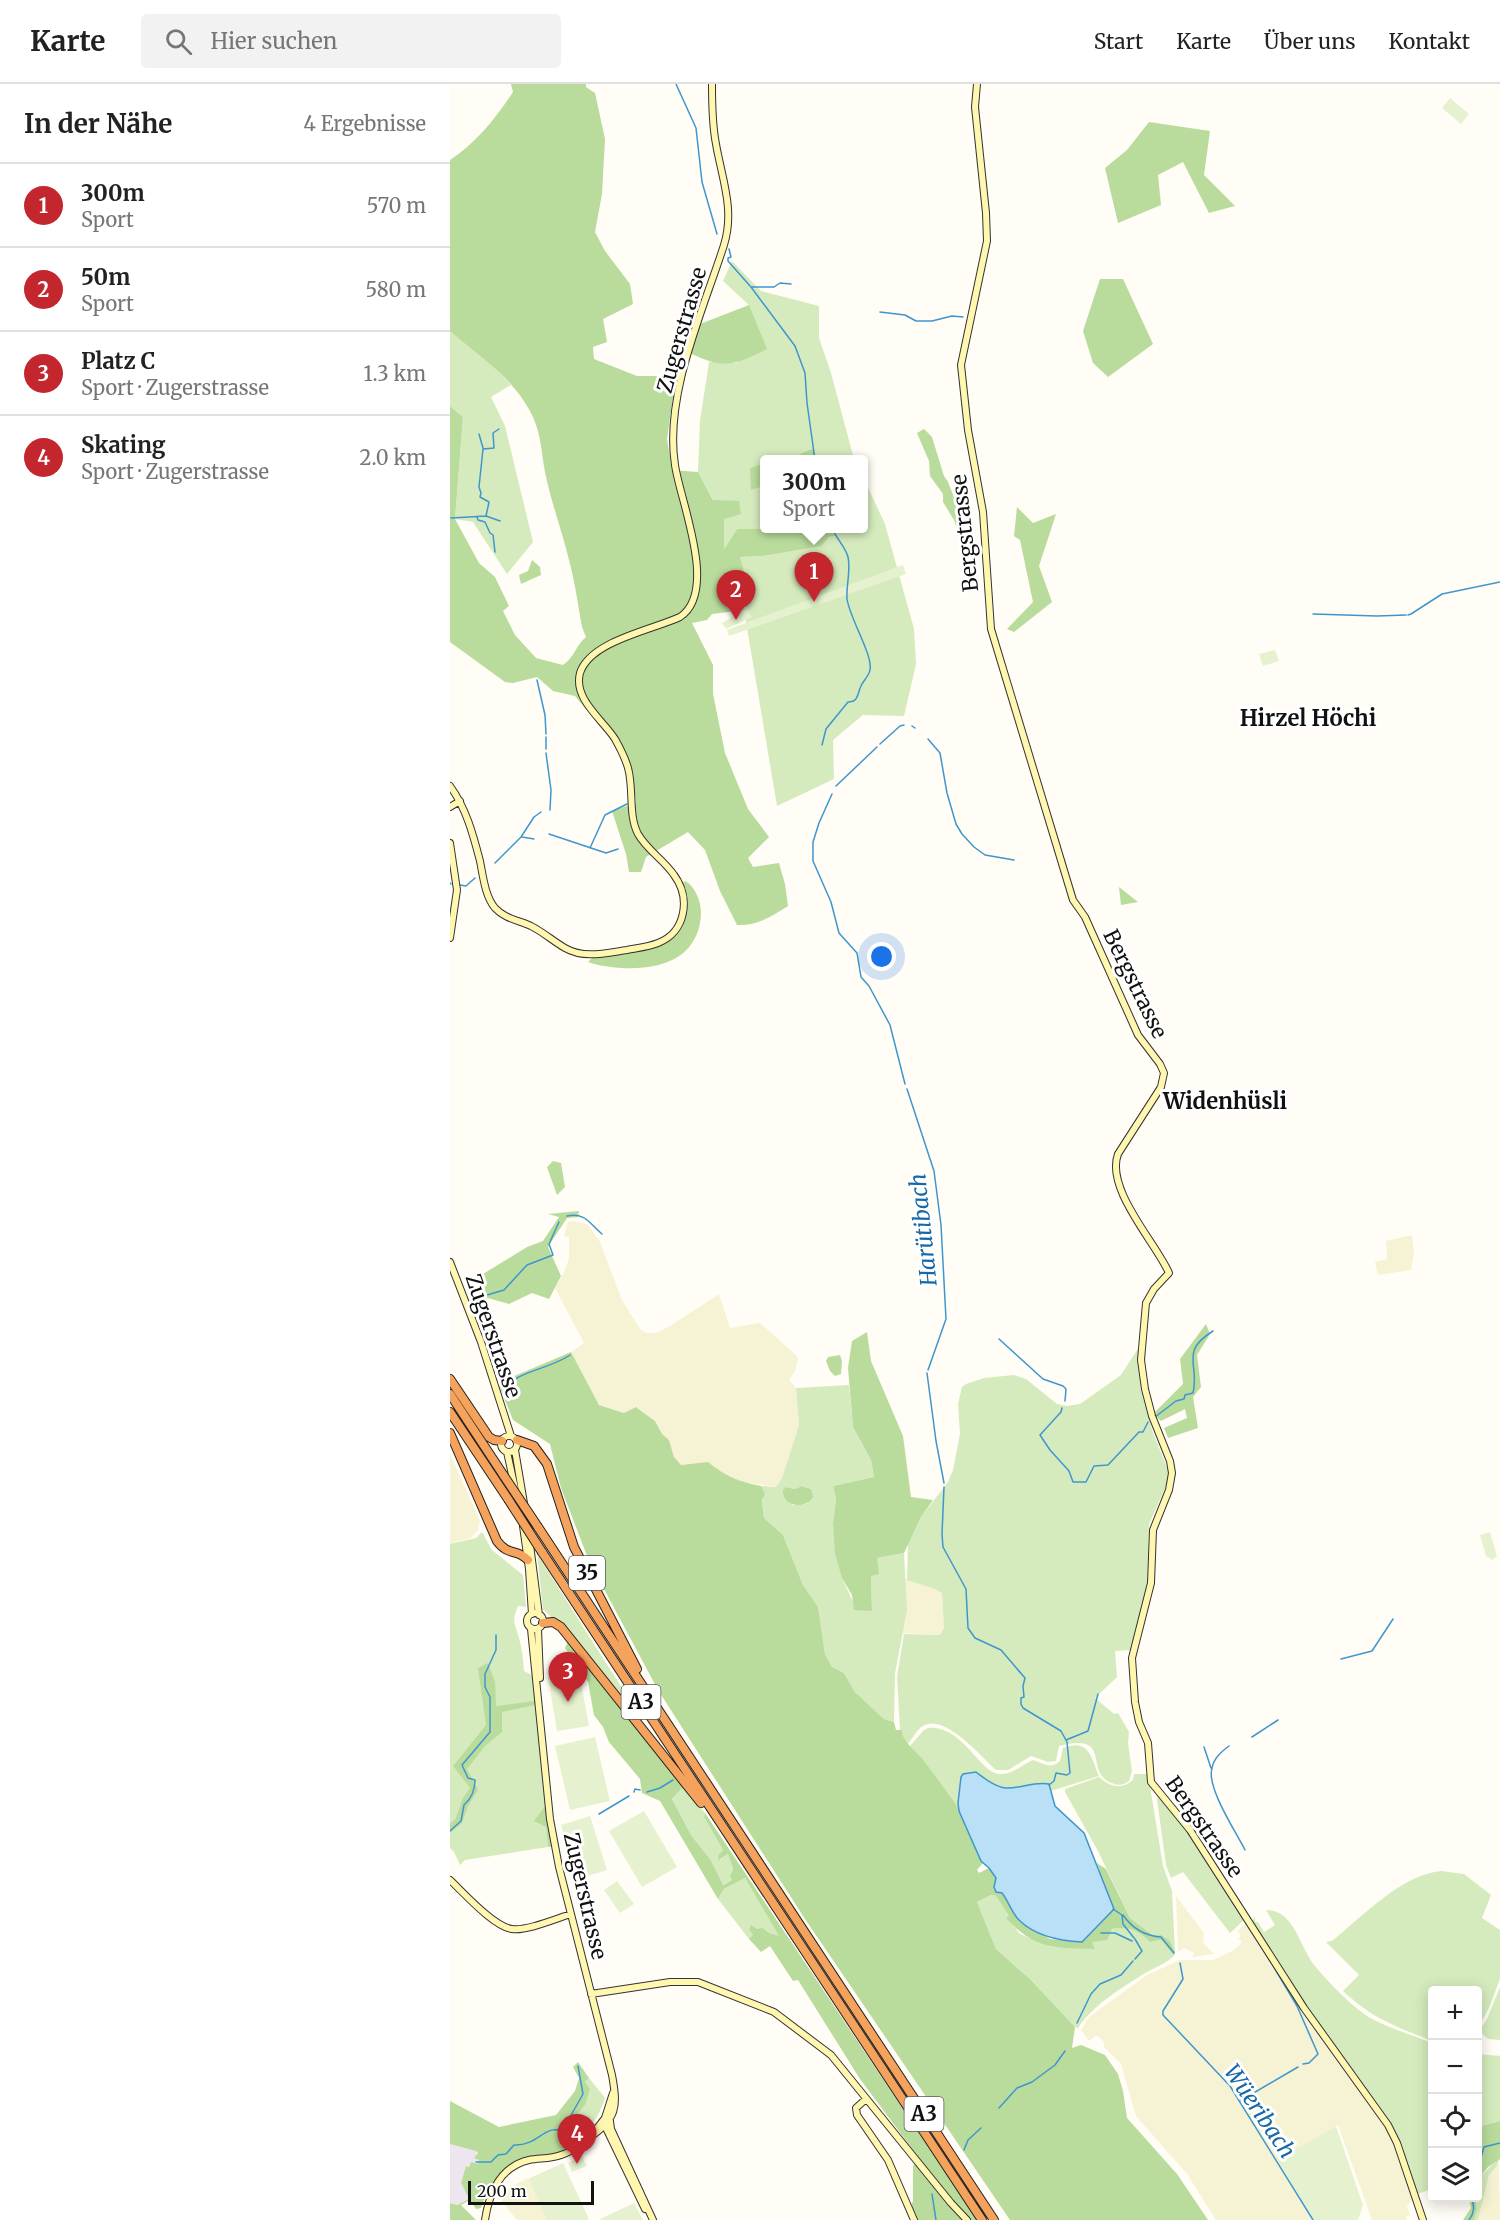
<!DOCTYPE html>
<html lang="de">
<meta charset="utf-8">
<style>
body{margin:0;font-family:Merriweather,serif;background:#f2f2f2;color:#222}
.controls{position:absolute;right:18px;bottom:18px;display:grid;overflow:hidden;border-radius:6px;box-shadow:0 3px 15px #0003}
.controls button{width:54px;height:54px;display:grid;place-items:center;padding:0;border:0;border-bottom:2px solid #e0e0e0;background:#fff;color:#222;font:30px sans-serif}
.scale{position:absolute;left:18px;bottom:15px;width:126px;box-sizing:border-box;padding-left:6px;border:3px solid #111;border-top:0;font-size:16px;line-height:21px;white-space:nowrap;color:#111;-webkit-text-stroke:4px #fff;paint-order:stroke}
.you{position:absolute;left:432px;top:873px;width:21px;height:21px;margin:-15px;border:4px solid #fff;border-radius:50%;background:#1a73e8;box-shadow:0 0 0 9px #1a73e833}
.badge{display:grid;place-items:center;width:39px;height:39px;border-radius:50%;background:#c4262e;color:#fff;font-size:20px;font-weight:700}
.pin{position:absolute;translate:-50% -50px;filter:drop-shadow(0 2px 3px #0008)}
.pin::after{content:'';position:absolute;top:32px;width:21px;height:18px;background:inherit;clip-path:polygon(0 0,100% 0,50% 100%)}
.popup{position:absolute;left:310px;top:371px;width:108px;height:78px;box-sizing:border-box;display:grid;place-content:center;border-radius:6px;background:#fff;filter:drop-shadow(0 2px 4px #0005);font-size:20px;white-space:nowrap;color:#767676}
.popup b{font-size:22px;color:#222}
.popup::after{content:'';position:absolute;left:50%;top:100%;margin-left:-12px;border:12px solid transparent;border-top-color:#fff}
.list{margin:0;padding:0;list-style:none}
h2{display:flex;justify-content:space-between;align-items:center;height:78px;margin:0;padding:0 24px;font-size:26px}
h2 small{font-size:20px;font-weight:400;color:#767676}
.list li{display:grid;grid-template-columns:39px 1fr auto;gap:18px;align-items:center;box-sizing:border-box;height:84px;padding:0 24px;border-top:2px solid #e0e0e0}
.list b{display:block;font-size:22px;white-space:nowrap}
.list p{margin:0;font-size:20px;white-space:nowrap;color:#767676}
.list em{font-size:20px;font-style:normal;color:#767676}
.icon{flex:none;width:33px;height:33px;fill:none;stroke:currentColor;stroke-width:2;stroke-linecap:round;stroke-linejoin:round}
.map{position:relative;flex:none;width:1050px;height:2136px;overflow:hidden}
header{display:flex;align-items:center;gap:36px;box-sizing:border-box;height:84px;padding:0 30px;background:#fff;border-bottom:2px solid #e0e0e0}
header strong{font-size:28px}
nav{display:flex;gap:33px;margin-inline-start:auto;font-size:21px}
.search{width:420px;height:54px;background:#f2f2f2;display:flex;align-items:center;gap:15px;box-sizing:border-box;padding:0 21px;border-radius:6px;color:#767676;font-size:22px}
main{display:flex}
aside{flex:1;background:#fff}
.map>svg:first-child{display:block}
</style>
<header>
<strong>Karte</strong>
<div class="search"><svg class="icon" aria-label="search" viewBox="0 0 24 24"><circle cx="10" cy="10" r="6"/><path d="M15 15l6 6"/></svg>Hier suchen</div>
<nav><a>Start</a><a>Karte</a><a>Über uns</a><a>Kontakt</a></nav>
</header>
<main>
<aside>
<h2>In der Nähe<small>4 Ergebnisse</small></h2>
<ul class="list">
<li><span class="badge">1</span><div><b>300m</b><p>Sport</p></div><em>570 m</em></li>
<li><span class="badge">2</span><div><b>50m</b><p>Sport</p></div><em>580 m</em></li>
<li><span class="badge">3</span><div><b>Platz C</b><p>Sport · Zugerstrasse</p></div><em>1.3 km</em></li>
<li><span class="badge">4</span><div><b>Skating</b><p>Sport · Zugerstrasse</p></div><em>2.0 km</em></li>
</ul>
</aside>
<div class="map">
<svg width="1050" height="2136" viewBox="0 0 1050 2136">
<rect width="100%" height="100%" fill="#fffdf5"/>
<path fill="#eee6ef" d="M0,2059L26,2067L29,2076L28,2080L17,2082L11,2099L19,2115L7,2121L0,2119Z"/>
<path fill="#f6f3d4" d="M123,1137L137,1140L149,1156L172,1216L190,1245L196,1249H206L220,1242L269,1210L280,1244L310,1239L347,1272L348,1275L345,1287L339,1296L346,1304L349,1341L332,1394L326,1403L286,1397L274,1392L258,1379L231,1381L224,1373L219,1356L212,1350L205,1337L187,1323L174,1329L149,1321L121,1268L134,1259L105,1204L115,1186L119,1174V1153L114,1152L118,1138Z
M962,1151L964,1170L961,1186L928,1191L925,1178L937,1175L936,1157Z
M0,1370L30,1437L28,1446L20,1454L0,1460Z
M454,1494L486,1505L492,1509L494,1544L491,1551L452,1549L456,1536Z
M726,1812L754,1849L753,1858L764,1870L742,1873L744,1869L734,1864L728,1868Z
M795,1839L837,1905L935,2041L945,2059L961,2107L962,2116L957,2122L960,2131L956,2133L957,2136H922L888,2041L826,2077L862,2136H766L737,2090L686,2032L671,1980L654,1963V1958L647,1951L639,1957L631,1946L639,1933L697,1891L730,1876H763L784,1866L792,1858L788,1855L791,1852L788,1847Z
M1049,2074L1050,2136H1028L1039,2091L1047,2082Z
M77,2094L78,2095L97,2136H67L52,2118V2108Z"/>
<path fill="#d5ebbd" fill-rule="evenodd" d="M282,177L311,207L369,222V254L381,289L404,375H366L362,364L339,375L314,376V382L312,380L314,444L317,445L314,446L287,445L273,466L274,435L248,388L250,337L259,278L287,279L299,221L273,197Z
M0,247L39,277L61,301L41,313L55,342L83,458L57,490L23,438L5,435L13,333L0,322Z
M414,395L435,440L464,545L466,580L454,632L413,631L383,656L384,695L327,722L294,526L298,500L290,473L312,472L385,452L382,445L413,444Z
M689,1263L688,1281L692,1310L703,1349L719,1388L718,1398L699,1440L697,1506L681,1566L665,1567L667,1593L645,1614L664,1630L668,1629L679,1648L678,1659L682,1687L679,1697C674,1701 668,1702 662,1699C641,1692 651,1667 638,1661C629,1657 618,1660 609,1662L606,1677L598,1678L581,1672L558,1686H546C533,1674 494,1628 473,1642C467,1645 462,1655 458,1660L453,1652L452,1646H450L447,1593L454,1550L490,1551L494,1544L492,1509L485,1505L457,1496L458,1460L471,1433L498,1398L503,1386L510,1350L508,1320L512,1303L516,1300L534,1294L564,1291L576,1295L607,1320L616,1322L630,1320L671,1291Z
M399,1301L403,1343L421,1376L424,1393L383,1402L386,1414L383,1440L392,1494L404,1520L422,1526L421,1491L427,1474L454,1469L457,1527L445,1589L444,1638L434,1635L405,1608L394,1589L382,1583L375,1570L368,1523L353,1501L333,1451L314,1434L311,1402L326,1403L332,1394L349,1341L346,1304ZM353,1402L361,1405L357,1420L342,1421L336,1403L345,1405Z
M32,1448L42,1466L73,1491L76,1523L68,1522C61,1539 65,1538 69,1554C72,1564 73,1576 74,1587L83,1592L99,1717L96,1743L98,1763L15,1776L10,1781L4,1768L0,1764V1460L26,1454Z
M87,1470L189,1631L188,1632L113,1539L102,1534L93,1525Z
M478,1644C515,1641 530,1693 552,1690C564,1689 572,1681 583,1676C593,1679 600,1686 610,1677L613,1664C639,1654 641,1673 649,1692L601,1707L599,1700C584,1697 570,1705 555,1704C545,1703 534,1694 526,1688L508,1719L509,1727L472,1674L460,1662L474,1646Z
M684,1690H698L713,1782L722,1807L725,1867L720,1857L704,1852L680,1834L648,1767L615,1708V1705L649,1693C660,1703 672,1706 683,1696Z
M233,1703L255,1729L254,1733L273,1766L270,1776L278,1770L283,1785L281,1788L282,1796L272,1801L260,1775L241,1751L222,1715Z
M706,1708L736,1744L795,1835L780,1849L733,1788L721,1794L716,1781Z
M991,1787L1014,1790L1041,1811L1032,1834L1050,1846V1895L1039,1924L1028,1944V1906H982V1957C945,1942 923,1935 893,1907L909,1891L876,1858L882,1857C913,1832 951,1791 991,1787Z
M295,1794L330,1853L319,1849L313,1844L299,1855L268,1815L274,1805Z
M541,1811L546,1812L559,1832L557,1834L570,1850L603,1863L645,1864L641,1858C666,1842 677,1835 700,1858L711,1856L724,1872C714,1881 703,1884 692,1891C670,1905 642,1922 628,1944L625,1943L580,1895L546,1865L527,1818Z
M816,1826C845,1826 849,1863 865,1882C879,1899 903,1924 922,1935C941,1945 963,1951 982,1959V2105L967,2110L946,2052L862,1932L802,1838L805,1832V1838H808L814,1848L825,1841Z
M1050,1903V1956L1038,1955L1029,1947L1037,1935Z
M1028,1970L1049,1972L1050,1970V2037L1028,2043L1029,1985Z
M139,1994L155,2014C148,2036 136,2050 119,2065L114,2048L135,2021V1998Z
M1049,2074L1047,2082L1039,2091L1028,2136H1024L1027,2126L1025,2114H1028V2095Z"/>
<path fill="#b9dc9c" d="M61,0H136V3L145,9L155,55L152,110L145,148L155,167L180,200L183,220L153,235L157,258L143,263L144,275L187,292H207L224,306L217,355L222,386L248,388L263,416L289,417L291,430L274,435V465L287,445H382L385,452L379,453L371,462L312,472L290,473L298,500L294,526L262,530L257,536L242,539L263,581V610L275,669L298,725L319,753L298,774L303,783L329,779L335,800L338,822C322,832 307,842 287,841L270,807L255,766L238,748L196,773L191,788H179L176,770L162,727L186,719L183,695L177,675L125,612L103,607L87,593L63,599L55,598L0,558V322L13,333L5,435L29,479L45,493L59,522L53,527L65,551L86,574L113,581C124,574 126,561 136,553L132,543C128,521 125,498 119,476C112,447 101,418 95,388C91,366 91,347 80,327C59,290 30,273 0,247V76C27,58 45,35 63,8Z
M699,38L760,47L754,91L785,122L759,129L733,78L708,91L711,121L668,139L655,84L677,66Z
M650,195H673L703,260L658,293L643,279L633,247Z
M299,221L317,265C284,281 274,286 240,269L250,240Z
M474,345L482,353L494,392L498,398L505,416L515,454L510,453L504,436L493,418V410L480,392L479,377L467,349Z
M363,364L366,375H339Z
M313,380L314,382V404L313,402L301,406L300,384Z
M567,423L583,439L606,430L589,482L602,518L564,548L557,545L583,518L570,456L564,452Z
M82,476L90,483L91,491L71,500L69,491L78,487Z
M235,797C241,800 244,805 247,811C256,830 249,857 232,870C209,888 165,887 138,878L143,873L209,862L235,833L237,816L232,800Z
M669,803L688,818L671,821Z
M103,1077L111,1079L115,1103L107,1111L97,1083Z
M129,1127L128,1133L117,1134L98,1163L111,1192L99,1215L82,1209L59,1220L38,1214L26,1219L21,1213L33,1190L77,1163L93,1157L109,1133L98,1130Z
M756,1240L760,1250L747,1271L751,1303L743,1313L748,1344L718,1354L714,1344L737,1334L735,1325L711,1337L703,1330L733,1300L730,1275Z
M417,1248L421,1277L453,1352L461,1413L483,1416L471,1433L454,1469L427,1474L429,1490L421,1492L422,1527L404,1526L402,1511L392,1494L385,1469L383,1440L386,1414L383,1402L424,1393L421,1376L403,1343L398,1284L402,1257Z
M121,1268L149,1321L174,1329L186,1323L205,1337L212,1350L219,1356L224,1373L231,1381L258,1378C277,1393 287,1397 311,1402L315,1410L312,1416L314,1434L333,1451L353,1501L368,1523L375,1570L382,1583L394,1589L405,1608L434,1635L444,1638L446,1646H452L453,1652L458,1660L472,1674L505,1719L533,1779L527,1786L529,1789L539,1784L547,1795L546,1808L552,1809L569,1837L579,1843L600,1855L632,1858L662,1826L647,1779L656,1785L680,1834L704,1852L711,1851L720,1857L725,1867L724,1872L711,1856L700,1858C688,1846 679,1842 662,1845L657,1856L642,1858L645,1865C605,1864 585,1866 556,1834L559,1832L546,1812L541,1811L527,1818L546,1865L580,1895L625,1943L622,1964L631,1961L655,1971L668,1990L673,2007L677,2034L727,2090L758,2136H560L355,1835L208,1606L139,1477L111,1404L100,1360L63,1336L48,1299Z
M390,1271L392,1277L391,1290L385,1292L380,1287L376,1277L378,1273Z
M352,1402L361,1405L363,1413C356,1426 332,1423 333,1406L336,1403L345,1405Z
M118,1557L233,1703L222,1715L241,1751L260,1775L273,1801L282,1796L280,1792L283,1785L278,1770L269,1776L268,1772L273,1766L254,1733L255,1729L527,2136H467L461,2122L463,2117V2082L469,2074L410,1995L348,1896L343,1897L320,1862L311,1868L299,1855L303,1851L299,1845L301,1841L307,1845L313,1844L319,1849L329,1852L295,1794L274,1805L268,1815L210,1717L192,1709L190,1695L159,1658L153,1643L144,1631L138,1598L115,1564Z
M38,1579L45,1598L46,1622L85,1617V1621L52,1628V1648L35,1662L17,1685L28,1706L18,1722L12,1739L0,1749V1739L5,1736L13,1714L20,1704L3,1682L36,1641L28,1584Z
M99,1717L107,1761L98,1763L96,1743L84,1737Z
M128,1978L139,1994L135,1998L140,2005L135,2021L114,2048L119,2065L108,2069L80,2073L48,2094L37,2108L31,2124L26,2125L20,2116L11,2121L26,2136H0V2119L7,2121L19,2115L11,2099L16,2082L19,2083L21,2078L28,2080L29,2076L24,2074L28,2069L26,2067L0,2060V2017L49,2043L106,2031L125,2007L129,1994L123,1983Z
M1050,2037V2075L1038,2083L1028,2095V2043Z
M1019,2114H1025L1027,2126L1024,2136H1013L1021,2124Z"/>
<path fill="#e6f2cf" d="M1000,14L1019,30L1011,40L992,24Z
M453,481L456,490L279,552L277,546Z
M296,524L302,533L276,545L272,539Z
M825,566L829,577L813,582L809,570Z
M1040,1448L1047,1472L1042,1476L1036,1472L1030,1451Z
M129,1588L139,1642L107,1647L98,1593Z
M145,1653L160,1717L120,1726L105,1662Z
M194,1727L227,1783L192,1803L159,1747Z
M140,1732L157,1786L128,1795L111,1741Z
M167,1797L184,1820L170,1829L154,1806Z
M886,2042L913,2121L908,2136H863L827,2076Z
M132,2072L137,2082L122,2088L118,2079Z
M113,2079L139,2135L137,2136H97L78,2095Z
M184,2119L193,2136H148Z"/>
<path fill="#b9e0f7" stroke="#3f96cf" stroke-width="1.5" d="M526,1688C534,1694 545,1703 556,1704C570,1705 584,1697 599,1700L605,1722L634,1749L664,1825L632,1858C610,1857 587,1853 570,1837C562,1830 559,1818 552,1809L546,1808L544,1803L546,1794L539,1784L531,1777L509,1727L508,1719L511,1693L513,1690Z"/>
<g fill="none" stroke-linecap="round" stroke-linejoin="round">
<path stroke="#3f96cf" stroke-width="1.5" d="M226,0L246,44L252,98L267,150
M279,165L281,173L278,174V177L301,203L345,262L355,289L357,319L365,376
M301,203H324L330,199L341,200
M430,228L455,231L466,237H482L502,232L513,233
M29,350L33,364
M36,432L39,418L30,413L31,409L29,403L33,365L44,364L43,349L49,345
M27,433L28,436L35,438L40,449L43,451L45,468
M1,434L36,432L50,437
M863,530L927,532L956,531
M958,531L961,530L992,510L1050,498
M87,596L95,631L96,650
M462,642L465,644
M478,655L490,669L497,709L506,740L512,750L524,763L535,771L564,776
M430,660L450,642L454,641
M372,661L376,645L398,618C409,618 407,610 411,602C413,597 419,592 420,586C423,571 400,535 397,515C396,502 401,486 398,473C396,464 386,454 382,444
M96,665V653
M96,669L101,706L100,726
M386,702L427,663
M382,710L369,739L363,758V777L381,818L389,849L407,869L411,893L419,902L440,941L455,1000
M99,750L156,769L168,765
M72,753L84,755
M140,764L155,731L177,720
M45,779L71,753L84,733L91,728
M0,799L1,800
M10,801L16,802L25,794
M457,1005L484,1087L491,1141L496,1235L478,1286
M117,1132C135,1128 140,1140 152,1150
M27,1214L54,1206L77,1181L103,1171L99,1160L109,1138
M549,1255L593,1295L613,1302L616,1305L615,1317
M477,1289L486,1357L494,1399
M50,1303C59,1302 60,1298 67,1294C83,1285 104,1282 120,1271
M612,1324L611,1328L590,1351L600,1366L619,1387L623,1398H636L644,1382L658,1381L689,1348H693L698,1338
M705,1333L726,1317L734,1315L735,1311L743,1309C750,1281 729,1268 763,1247
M494,1403L492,1450L493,1463L516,1505L518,1544L525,1554L551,1566L575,1594L573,1602L574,1613L571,1614V1620L573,1624L611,1647L617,1658L620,1689L617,1691L606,1689L604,1697L599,1701
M891,1575L922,1567L943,1535
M802,1653L828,1636
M616,1656L638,1647L648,1610
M779,1662C771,1668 764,1674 762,1684C756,1703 786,1748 795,1766
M754,1663L761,1684
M184,1708L185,1705L190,1706
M197,1708L210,1704L223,1696
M149,1730L179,1712
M0,1747L11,1737L14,1721C22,1714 25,1706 25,1696L18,1694L12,1681L40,1648V1613L35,1603V1590L46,1566V1551
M663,1825L672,1831L673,1840L684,1854
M673,1831C682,1844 695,1852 711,1853L724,1869
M651,1849H665L682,1857
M816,1870L847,1922L868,1970L859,1979L853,1980
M685,1875L692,1867L685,1855
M730,1879L733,1895L713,1927V1931L780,2002L863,2136
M627,1939L641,1910L650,1900L671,1891L683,1877
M790,2017L848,1983
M549,2024L567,2004L582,1998L605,1981L615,1967
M514,2066L518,2056L531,2044
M26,2078H41L48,2071L56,2070L64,2061C86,2062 93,2044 107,2046L115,2042L133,2010L128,1982
M1028,2084L1034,2063L1050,2059
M482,2110L486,2136
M1019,2136C1025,2128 1024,2123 1022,2114"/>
<g stroke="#333" stroke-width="8">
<path id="secondary" d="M527,0L525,23L536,129L537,157L511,281L518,346L533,428L541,545L623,816L635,833L688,951L710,980L714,989L711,1003L668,1070C655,1105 706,1159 719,1189L704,1205L696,1219L691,1276L695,1305L702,1332L720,1377L722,1389L719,1406L703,1446L701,1499L682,1574L685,1618L689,1638L698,1659L701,1698L740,1746L854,1924L938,2041L947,2059L973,2136
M0,702C16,724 23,750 30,777C33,792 35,812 45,824C55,835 68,836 81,842C93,848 103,857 115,864C134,875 156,869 177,866C187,864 198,863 208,859C236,848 241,814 224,791C214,776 197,766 188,750C178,731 184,705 178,684C175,673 170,664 165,655C153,636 123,615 130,589C140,557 202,546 230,533C269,507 230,417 225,381C214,311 253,227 274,161C285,126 272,95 266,60C262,40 262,20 262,0
M0,723L10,717
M0,759L7,806L0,854
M0,1178L31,1258L61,1352
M51 1360a8 8 0 1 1 16 0a8 8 0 1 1-16 0Z
M65,1366L77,1437L89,1531
M57,1368L71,1432
M73,1442L79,1485L82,1530
M77 1537a8 8 0 1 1 16 0a8 8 0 1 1-16 0Z
M88,1545L90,1594
M0,1796C13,1808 44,1843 62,1845C77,1847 105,1835 121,1830
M141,1910L220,1898H248L324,1928L381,1971L501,2119L517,2136
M416,2015L406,2024L407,2031L438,2076L464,2136
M160,2037L161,2045L203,2136
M155,2042L195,2125
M141,2052L155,2034L163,2009
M35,2136C39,2110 49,2083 79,2076C90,2074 101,2075 111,2071C123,2068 129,2060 139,2054C167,2035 168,2023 162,1991L109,1783L100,1735L81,1545"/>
</g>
<g stroke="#222" stroke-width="10">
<path id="highway" d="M0,1295L39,1353L44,1356L52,1357
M0,1310L54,1392
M0,1328L58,1415
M0,1349L47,1457C59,1473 67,1464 78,1476
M67,1356L84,1362L97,1380L124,1463L187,1585
M88,1443L544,2136
M92,1468L532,2136
M93,1539L103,1538L111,1543L251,1719"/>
</g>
<use href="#secondary" stroke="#fff6b0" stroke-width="6"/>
<use href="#highway" stroke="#f5a25d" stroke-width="8"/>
<g stroke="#222" stroke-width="10" stroke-linecap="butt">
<path id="highway-bridge" d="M54,1392L88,1443
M58,1415L92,1468"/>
</g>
<use href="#highway-bridge" stroke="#f5a25d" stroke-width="8"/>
</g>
<g text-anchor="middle" stroke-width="6" stroke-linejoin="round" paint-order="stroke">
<g fill="#fff" stroke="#585858" stroke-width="1.5">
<rect x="119" y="1472" width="36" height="34" rx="4.5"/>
<rect x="171.5" y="1601" width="39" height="34" rx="4.5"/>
<rect x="454.5" y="2013" width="39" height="34" rx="4.5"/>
</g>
<g font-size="20" font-weight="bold" fill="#111">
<text x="137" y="1496">35</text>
<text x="191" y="1625">A3</text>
<text x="474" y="2037">A3</text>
</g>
<g font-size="21" fill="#111" stroke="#fff">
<text transform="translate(232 246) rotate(-74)" y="7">Zugerstrasse</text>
<text transform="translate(515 449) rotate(-96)" y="7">Bergstrasse</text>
<text transform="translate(685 900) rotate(64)" y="7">Bergstrasse</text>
<text transform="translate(43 1252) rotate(71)" y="7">Zugerstrasse</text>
<text transform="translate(754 1743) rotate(55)" y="7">Bergstrasse</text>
<text transform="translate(135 1812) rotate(77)" y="7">Zugerstrasse</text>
</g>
<g font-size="22" font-weight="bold" fill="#111" stroke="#fff">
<text x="858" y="642">Hirzel Höchi</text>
<text x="775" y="1025">Widenhüsli</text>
</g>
<g font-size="22" font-style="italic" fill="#1768a6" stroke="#fff">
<text transform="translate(473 1146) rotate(-96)" y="8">Harütibach</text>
<text transform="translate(810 2027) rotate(56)" y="8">Wüeribach</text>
</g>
</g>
</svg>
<div class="controls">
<button>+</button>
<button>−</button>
<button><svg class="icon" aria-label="locate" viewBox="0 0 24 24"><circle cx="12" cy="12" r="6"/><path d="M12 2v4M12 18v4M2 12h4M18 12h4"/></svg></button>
<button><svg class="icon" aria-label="layers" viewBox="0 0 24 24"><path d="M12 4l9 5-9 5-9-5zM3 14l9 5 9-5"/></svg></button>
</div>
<div class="scale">200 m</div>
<div class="you"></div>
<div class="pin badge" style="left:364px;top:518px">1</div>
<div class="popup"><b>300m</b>Sport</div>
<div class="pin badge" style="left:286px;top:536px">2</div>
<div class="pin badge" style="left:118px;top:1618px">3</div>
<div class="pin badge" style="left:127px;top:2080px">4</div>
</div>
</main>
